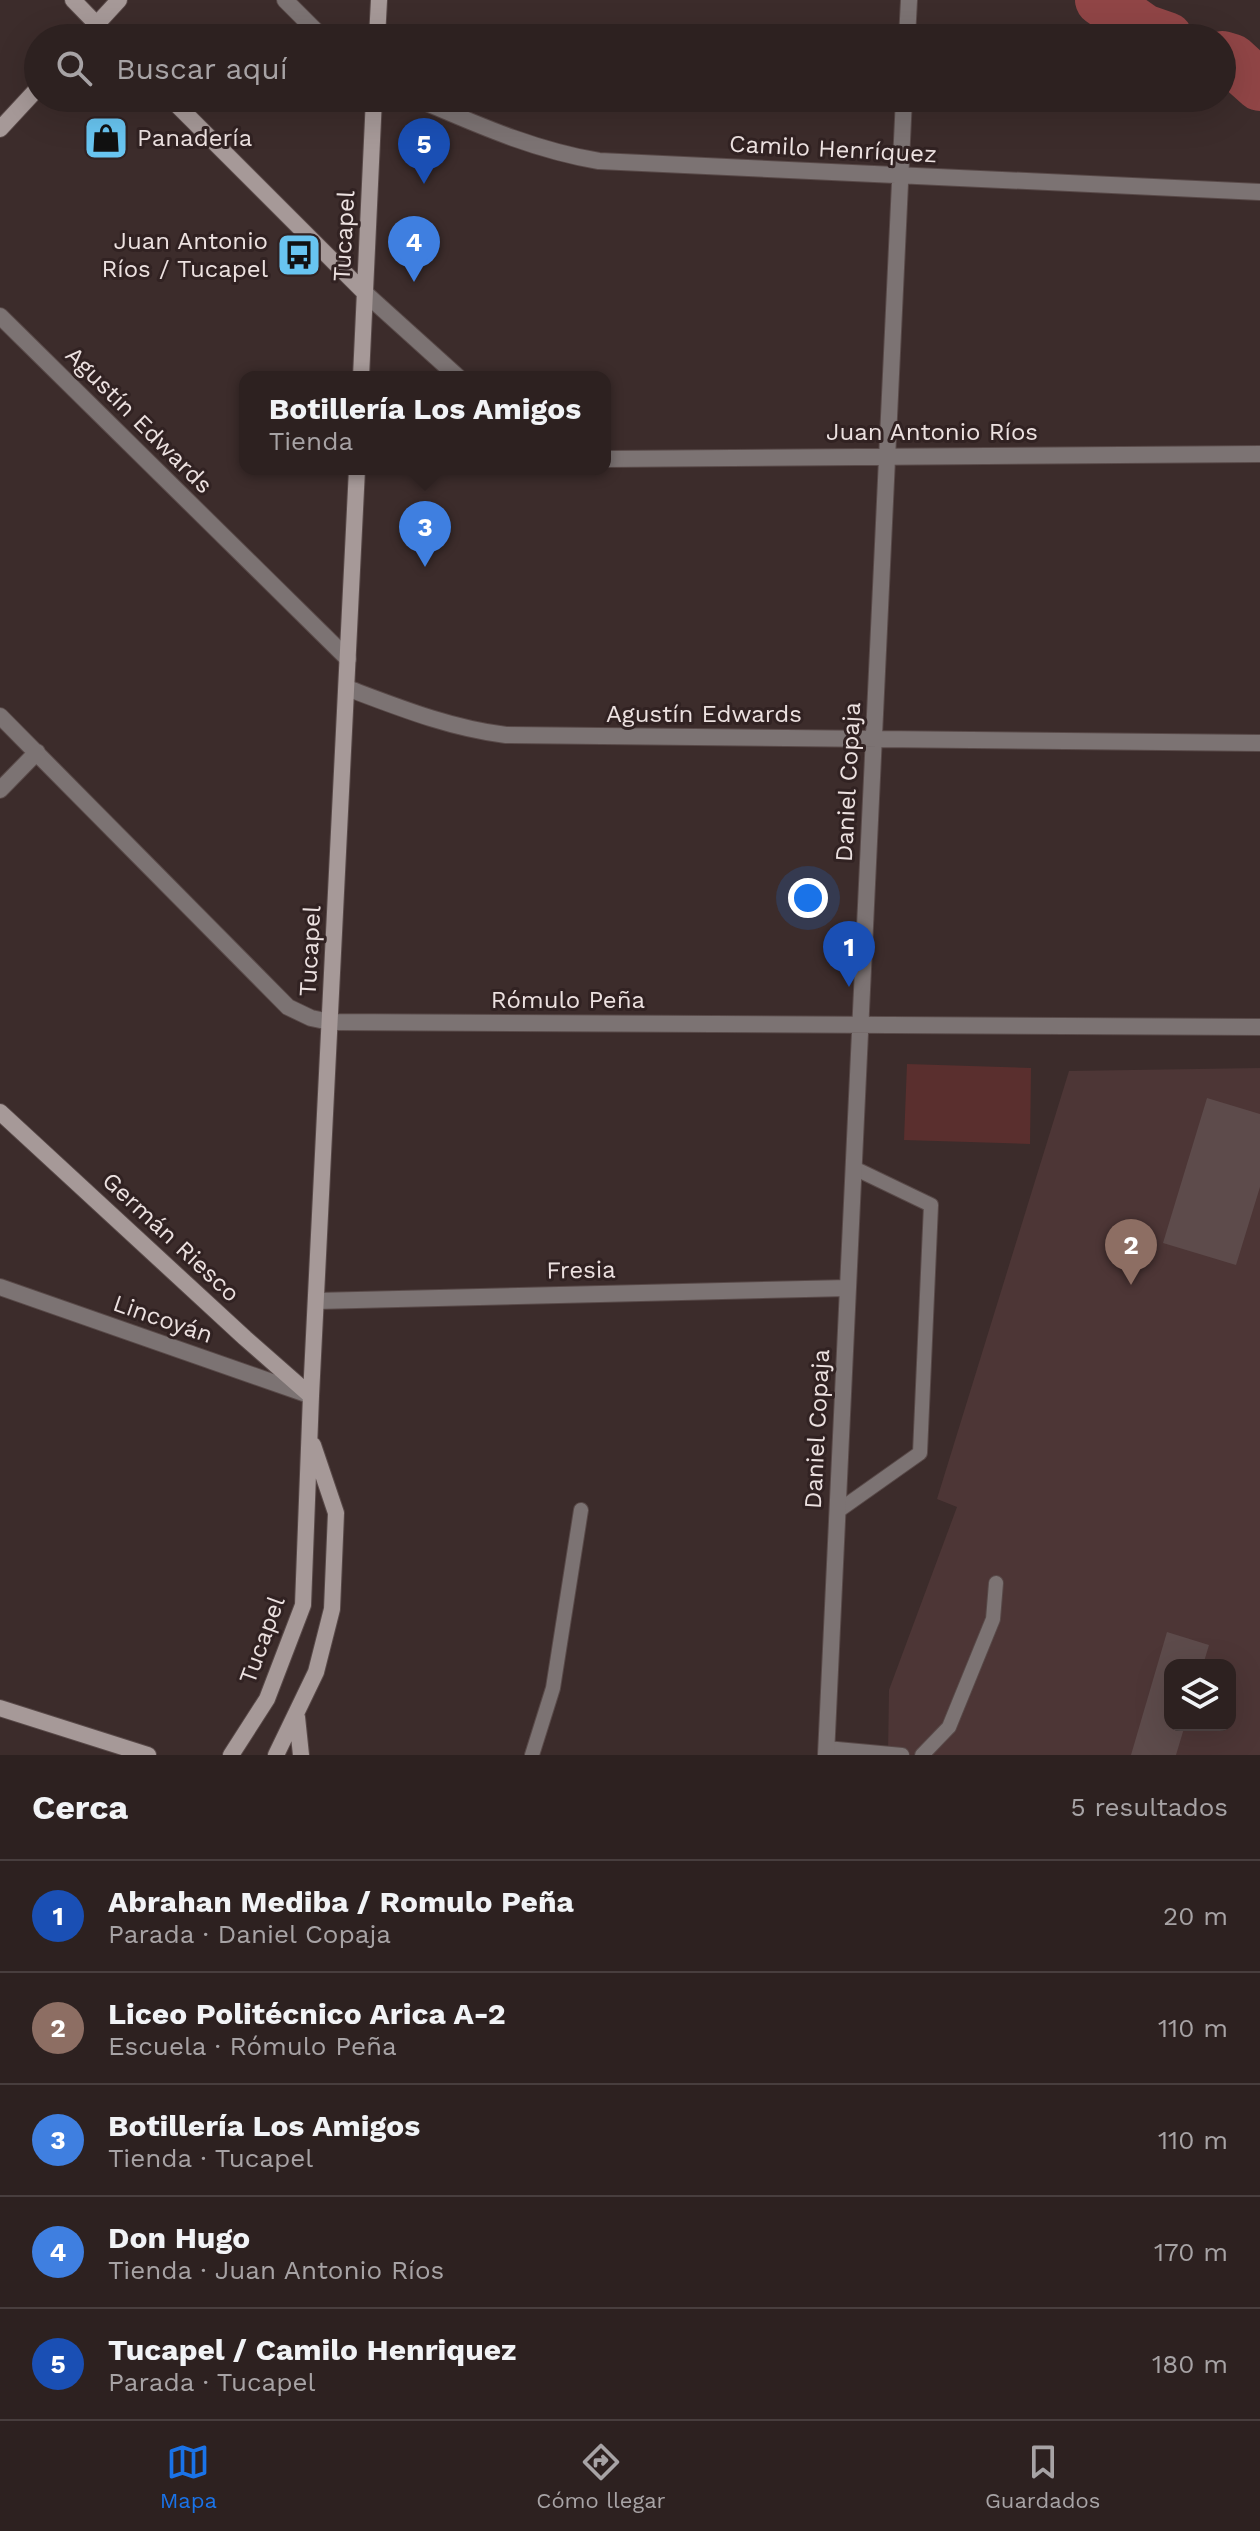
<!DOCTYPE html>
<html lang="es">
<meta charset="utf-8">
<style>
body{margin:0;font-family:"Work Sans",sans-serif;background:#392e2d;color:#f1f3f6}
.controls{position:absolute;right:24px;bottom:24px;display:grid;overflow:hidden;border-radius:16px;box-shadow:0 8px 32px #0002}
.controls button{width:72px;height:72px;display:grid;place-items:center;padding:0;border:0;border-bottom:2px solid #483e3e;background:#2d2120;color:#f1f3f6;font:40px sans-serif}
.you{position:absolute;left:808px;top:898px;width:28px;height:28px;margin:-20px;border:6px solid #fff;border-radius:50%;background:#1a73e8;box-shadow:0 0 0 12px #1a73e833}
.badge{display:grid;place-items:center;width:52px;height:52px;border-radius:50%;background:#1a73e8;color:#fff;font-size:26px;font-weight:700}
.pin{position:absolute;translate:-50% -66px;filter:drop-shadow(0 2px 4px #0008)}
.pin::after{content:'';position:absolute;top:42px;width:28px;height:24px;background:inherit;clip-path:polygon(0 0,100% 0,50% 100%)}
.popup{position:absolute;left:239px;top:371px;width:372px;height:104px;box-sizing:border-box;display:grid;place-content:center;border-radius:16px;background:#2d2120;filter:drop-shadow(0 2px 6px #0005);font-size:26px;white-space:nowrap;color:#a7a3a5}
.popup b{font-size:30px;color:#f1f3f6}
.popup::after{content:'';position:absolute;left:50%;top:100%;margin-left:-16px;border:16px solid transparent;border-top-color:#2d2120}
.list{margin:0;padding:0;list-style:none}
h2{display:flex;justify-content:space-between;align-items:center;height:104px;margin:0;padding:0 32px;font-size:34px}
h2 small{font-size:26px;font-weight:400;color:#a7a3a5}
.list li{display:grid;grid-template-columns:52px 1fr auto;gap:24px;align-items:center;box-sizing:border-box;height:112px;padding:0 32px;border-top:2px solid #483e3e}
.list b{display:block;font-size:30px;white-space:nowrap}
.list p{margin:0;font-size:26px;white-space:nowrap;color:#a7a3a5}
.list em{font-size:26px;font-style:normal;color:#a7a3a5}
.icon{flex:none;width:44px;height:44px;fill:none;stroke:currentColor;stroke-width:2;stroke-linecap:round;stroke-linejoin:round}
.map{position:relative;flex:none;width:1260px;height:1755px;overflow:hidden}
.search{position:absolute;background:#2d2120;box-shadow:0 8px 32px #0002;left:24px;right:24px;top:24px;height:88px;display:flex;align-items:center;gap:20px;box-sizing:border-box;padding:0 28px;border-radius:44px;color:#a7a3a5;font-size:30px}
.sheet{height:664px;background:#2d2120}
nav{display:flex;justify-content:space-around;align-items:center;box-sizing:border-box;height:112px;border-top:2px solid #483e3e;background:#2d2120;font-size:22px;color:#a7a3a5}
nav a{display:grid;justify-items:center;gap:4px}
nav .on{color:#1a73e8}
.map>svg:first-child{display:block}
</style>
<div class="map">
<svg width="1260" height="1755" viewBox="0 0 1260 1755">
<rect width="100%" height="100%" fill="#3c2c2b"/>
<path fill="#4d3636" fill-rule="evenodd" d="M1260,1068V1755H888L889,1690L957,1507L937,1499L1069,1071ZM1170,1665H1230V1725H1170Z"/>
<path fill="#5a2f2e" d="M907,1064L1031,1068L1030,1144L904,1140Z"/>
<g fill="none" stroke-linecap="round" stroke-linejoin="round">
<path stroke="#904546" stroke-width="52" d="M1101,0L1144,30L1167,38
M1222,57L1232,60L1260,85"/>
</g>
<path fill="#5d4b4b" d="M1207,1098L1260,1114V1187L1236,1265L1163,1243Z
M1167,1632L1209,1645L1203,1665H1170V1725H1185L1176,1755H1131Z"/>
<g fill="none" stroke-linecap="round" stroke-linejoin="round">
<g stroke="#584948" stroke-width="16">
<path id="lane" d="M838,1511L920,1453L931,1205L854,1168
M826,1748L902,1755
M532,1755L553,1688L581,1510
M922,1755L949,1727L993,1619L996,1583"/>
</g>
<g stroke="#584948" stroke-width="18">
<path id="street" d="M285,0L323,38
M907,38L909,0
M415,98C476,124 533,150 599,161L1260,192
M365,293L458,377
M0,316L348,659
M605,459L1260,454
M347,688C400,708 450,728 506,735L1260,743
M0,716L288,1007L311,1018L330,1022L1260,1027
M0,790L37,752
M0,1287L309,1395
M316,1301L848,1288
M826,1755L904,98"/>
</g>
<g stroke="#584948" stroke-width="18">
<path id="secondary" d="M73,0L110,38
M84,38L119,0
M377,38L379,0
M170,98L365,293
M0,129L38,88
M361,377L374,98
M0,1112L245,1338L311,1396
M0,1708L148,1755
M297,1717L301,1755
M231,1755L267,1699L303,1605L311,1396L357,469
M276,1755L316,1672L332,1609L336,1513L313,1445"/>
</g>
<use href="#lane" stroke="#7c7373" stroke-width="14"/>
<use href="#street" stroke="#7c7373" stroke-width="16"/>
<use href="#secondary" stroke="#a69998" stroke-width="16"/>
</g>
<defs>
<g id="shop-square" transform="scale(2.3)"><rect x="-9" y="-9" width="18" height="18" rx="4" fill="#68c4f0" stroke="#312222"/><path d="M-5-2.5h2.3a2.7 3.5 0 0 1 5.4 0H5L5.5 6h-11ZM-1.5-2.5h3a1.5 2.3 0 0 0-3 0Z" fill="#111"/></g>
<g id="bus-square" transform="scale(2.3)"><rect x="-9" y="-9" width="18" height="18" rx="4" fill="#68c4f0" stroke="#312222"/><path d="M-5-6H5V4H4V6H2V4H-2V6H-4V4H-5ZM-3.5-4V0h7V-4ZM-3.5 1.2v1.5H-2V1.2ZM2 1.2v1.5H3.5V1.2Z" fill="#111"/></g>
</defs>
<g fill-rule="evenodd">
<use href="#shop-square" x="106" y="138"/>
<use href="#bus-square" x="299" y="255"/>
</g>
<g text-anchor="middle" stroke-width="6" stroke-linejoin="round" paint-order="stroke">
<g font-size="24" fill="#ece1e0" stroke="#312222" text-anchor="start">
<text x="137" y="146">Panadería</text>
<text x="268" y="249" text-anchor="end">Juan Antonio<tspan x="268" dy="28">Ríos / Tucapel</tspan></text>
</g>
<g font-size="24" fill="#ece1e0" stroke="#312222">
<text transform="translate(833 149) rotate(3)" y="8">Camilo Henríquez</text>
<text transform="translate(344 236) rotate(-87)" y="8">Tucapel</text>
<text transform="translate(139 420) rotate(45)" y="8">Agustín Edwards</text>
<text x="932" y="440">Juan Antonio Ríos</text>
<text x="704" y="722">Agustín Edwards</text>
<text transform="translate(848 782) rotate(-87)" y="8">Daniel Copaja</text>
<text transform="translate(310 951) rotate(-87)" y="8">Tucapel</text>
<text x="568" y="1008">Rómulo Peña</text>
<text transform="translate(171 1237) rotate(43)" y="8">Germán Riesco</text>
<text transform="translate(581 1270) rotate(-1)" y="8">Fresia</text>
<text transform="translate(163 1319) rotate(19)" y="8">Lincoyán</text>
<text transform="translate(817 1429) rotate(-87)" y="8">Daniel Copaja</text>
<text transform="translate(262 1640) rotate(-70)" y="8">Tucapel</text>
</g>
</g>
</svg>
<div class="controls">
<button><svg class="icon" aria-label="layers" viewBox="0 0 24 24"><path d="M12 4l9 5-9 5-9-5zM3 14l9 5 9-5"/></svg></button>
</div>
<div class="you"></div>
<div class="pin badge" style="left:849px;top:987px;background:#1a4fb4">1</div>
<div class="pin badge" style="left:1131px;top:1285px;background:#8d6e63">2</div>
<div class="pin badge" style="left:425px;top:567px;background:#3f7fe0">3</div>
<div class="popup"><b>Botillería Los Amigos</b>Tienda</div>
<div class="pin badge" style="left:414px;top:282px;background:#3f7fe0">4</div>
<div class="pin badge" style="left:424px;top:184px;background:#1a4fb4">5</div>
<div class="search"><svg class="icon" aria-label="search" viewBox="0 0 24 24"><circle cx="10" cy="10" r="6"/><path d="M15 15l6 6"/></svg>Buscar aquí</div>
</div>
<section class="sheet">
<h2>Cerca<small>5 resultados</small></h2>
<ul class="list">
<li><span class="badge" style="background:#1a4fb4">1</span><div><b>Abrahan Mediba / Romulo Peña</b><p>Parada · Daniel Copaja</p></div><em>20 m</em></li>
<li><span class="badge" style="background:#8d6e63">2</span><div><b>Liceo Politécnico Arica A-2</b><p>Escuela · Rómulo Peña</p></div><em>110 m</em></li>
<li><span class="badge" style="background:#3f7fe0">3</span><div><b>Botillería Los Amigos</b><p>Tienda · Tucapel</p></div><em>110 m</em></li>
<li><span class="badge" style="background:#3f7fe0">4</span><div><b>Don Hugo</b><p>Tienda · Juan Antonio Ríos</p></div><em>170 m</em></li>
<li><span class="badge" style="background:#1a4fb4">5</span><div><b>Tucapel / Camilo Henriquez</b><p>Parada · Tucapel</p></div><em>180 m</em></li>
</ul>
</section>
<nav>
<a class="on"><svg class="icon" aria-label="map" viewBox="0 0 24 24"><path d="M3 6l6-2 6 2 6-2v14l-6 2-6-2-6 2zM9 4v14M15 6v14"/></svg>Mapa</a>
<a><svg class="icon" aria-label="directions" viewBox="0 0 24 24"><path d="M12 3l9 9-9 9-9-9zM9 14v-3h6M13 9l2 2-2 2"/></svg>Cómo llegar</a>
<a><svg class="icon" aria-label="saved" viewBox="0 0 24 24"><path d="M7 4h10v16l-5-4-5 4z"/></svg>Guardados</a>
</nav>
